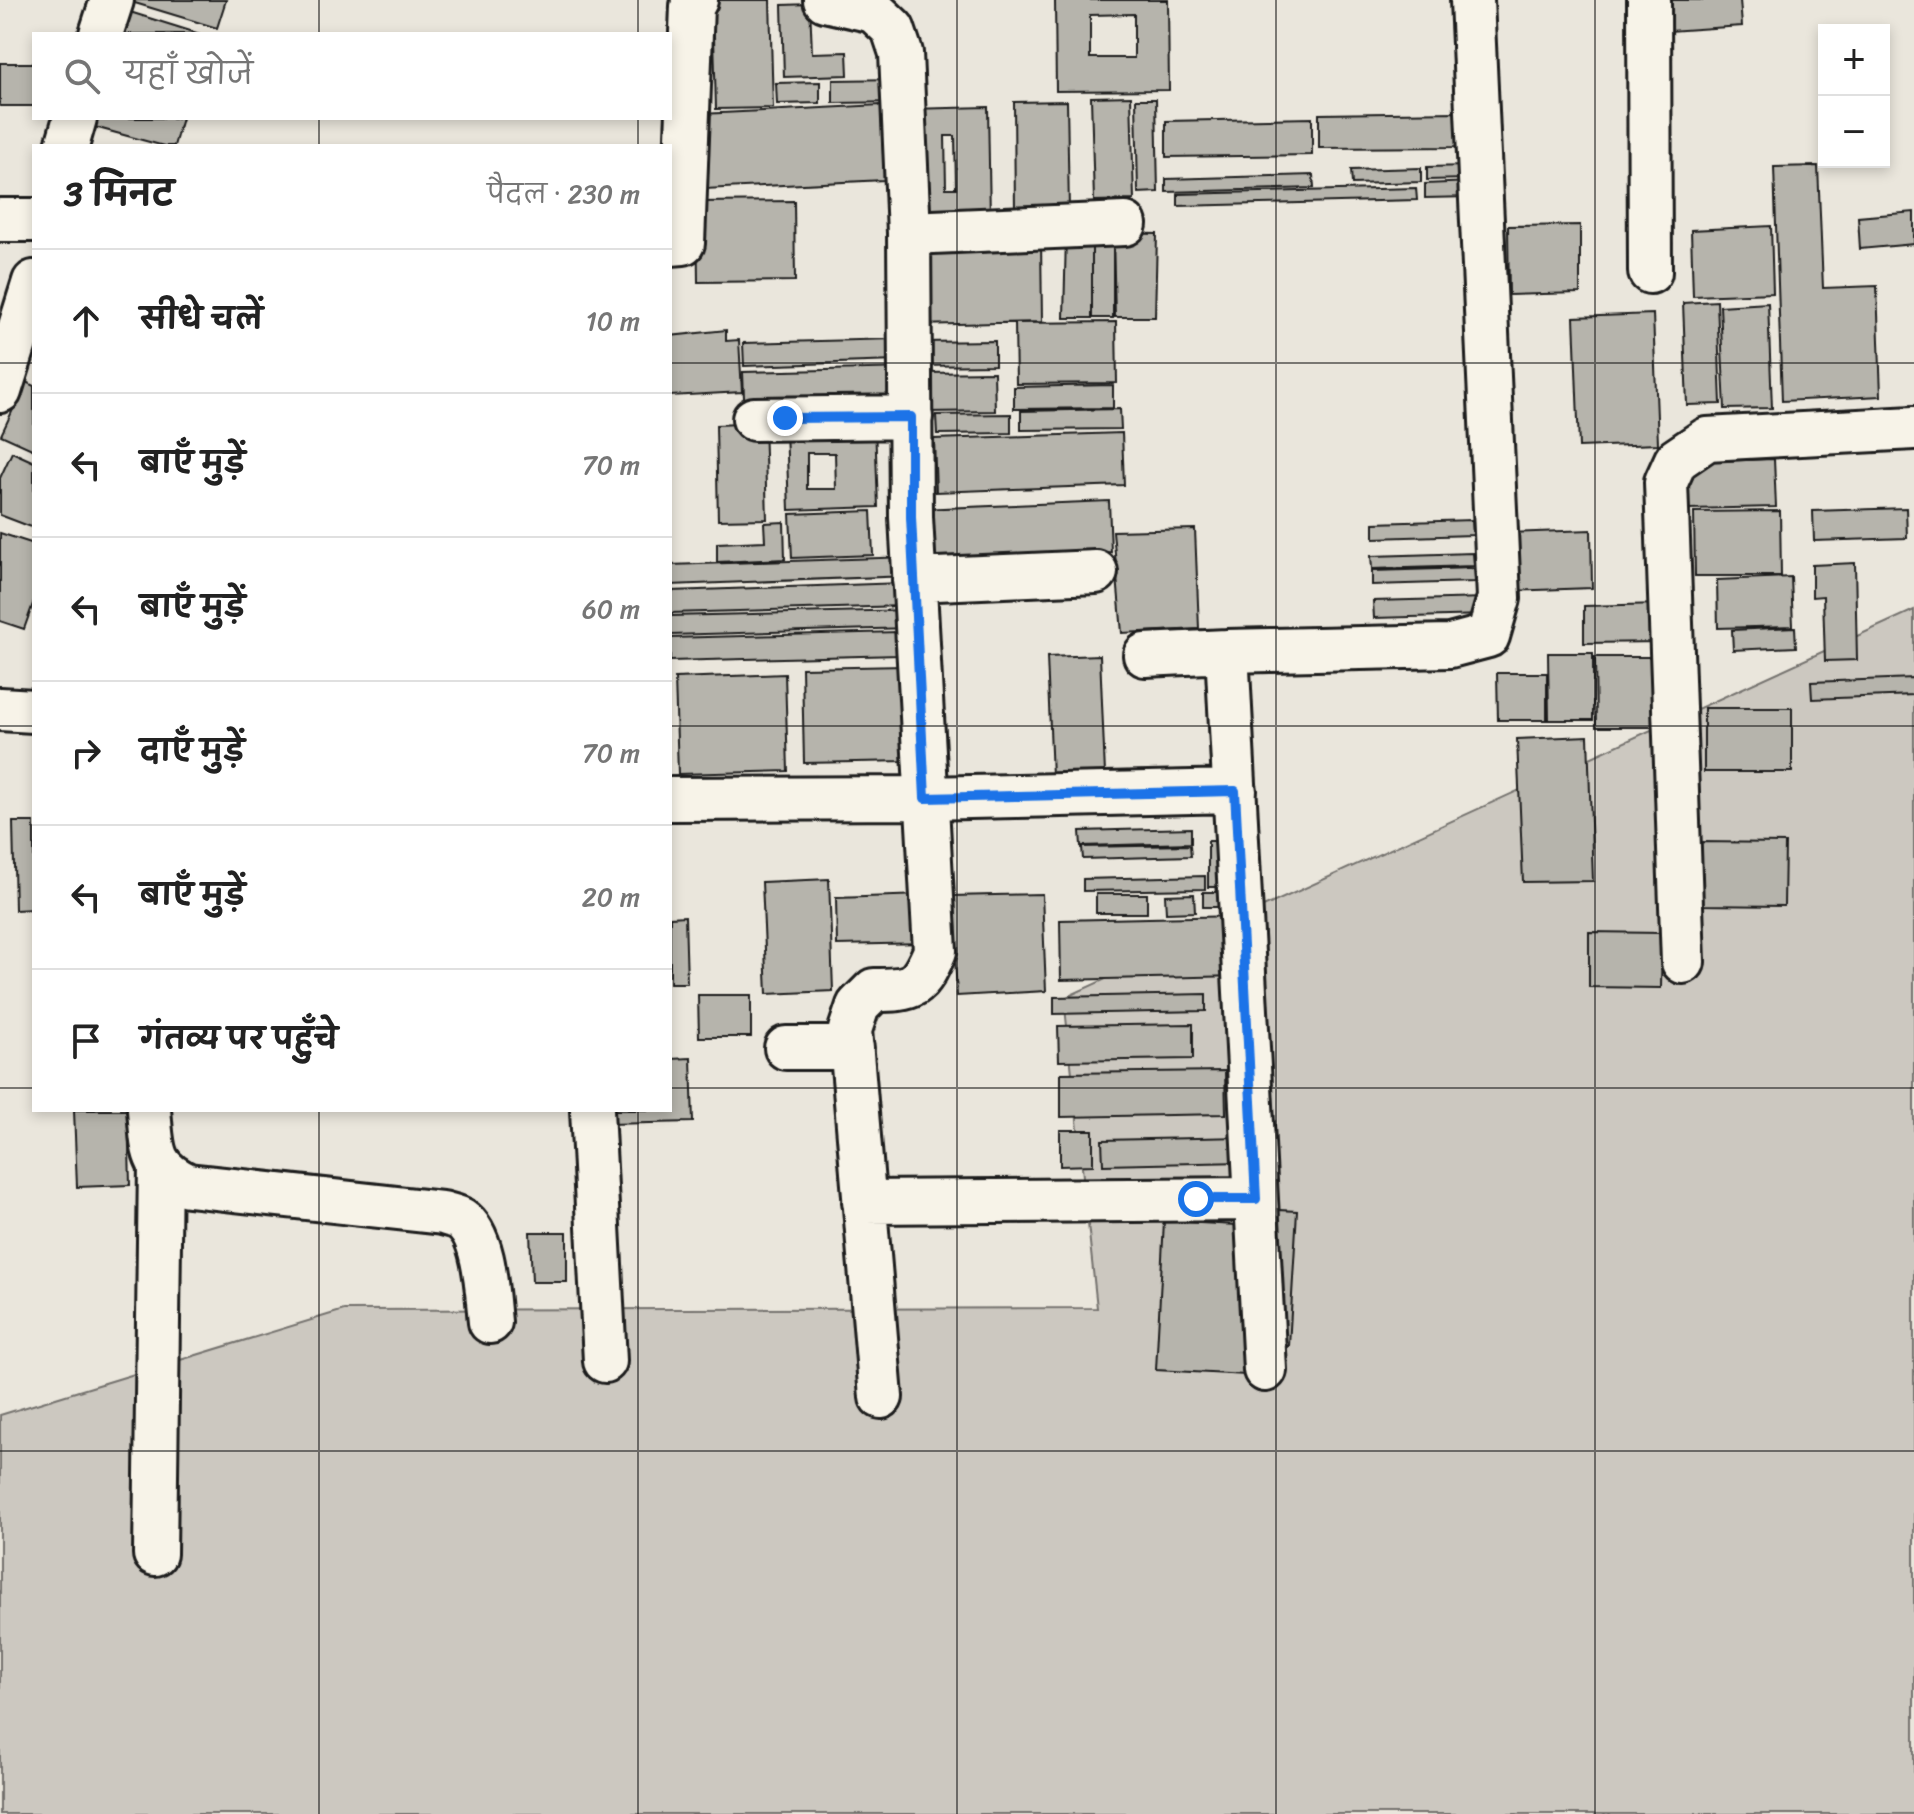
<!DOCTYPE html>
<html lang="hi">
<meta charset="utf-8">
<style>
body{margin:0;font-family:Sriracha,"Playpen Sans Deva",sans-serif;background:#f2f2f2;color:#222}
.controls{position:absolute;right:24px;top:24px;display:grid;overflow:hidden;border-radius:0px;box-shadow:0 4px 12px #0003}
.controls button{width:72px;height:72px;display:grid;place-items:center;padding:0;border:0;border-bottom:2px solid #e0e0e0;background:#fff;color:#222;font:40px sans-serif}
.stop{position:absolute;width:24px;height:24px;margin:-18px;border:6px solid #1a73e8;border-radius:50%;background:#fff}
.stop.end{background:#1a73e8;border-color:#fff;box-shadow:0 2px 8px #0008}
.list{margin:0;padding:0;list-style:none}
h2{display:flex;justify-content:space-between;align-items:center;height:104px;margin:0;padding:0 32px;font-size:34px}
h2 small{font-size:26px;font-weight:400;color:#767676}
.list li{display:grid;grid-template-columns:52px 1fr auto;gap:24px;align-items:center;box-sizing:border-box;height:144px;padding:0 32px;border-top:2px solid #e0e0e0}
.list b{display:block;font-size:30px;white-space:nowrap}
.list em{font-size:26px;font-style:normal;color:#767676}
.icon{flex:none;width:44px;height:44px;fill:none;stroke:currentColor;stroke-width:2;stroke-linecap:round;stroke-linejoin:round}
.map{position:relative;flex:none;width:1914px;height:1814px;overflow:hidden}
.search{position:absolute;background:#fff;box-shadow:0 4px 12px #0003;left:32px;top:32px;width:640px;height:88px;display:flex;align-items:center;gap:20px;box-sizing:border-box;padding:0 28px;border-radius:0px;color:#767676;font-size:30px}
.panel{position:absolute;background:#fff;box-shadow:0 4px 12px #0003;left:32px;top:144px;width:640px;height:968px;border-radius:0px}
.map>svg:first-child{display:block}
</style>
<div class="map">
<svg width="1914" height="1814" viewBox="0 0 1914 1814">
<rect width="100%" height="100%" fill="#eae6dc"/>
<filter id="ink" filterUnits="userSpaceOnUse"><feTurbulence type="fractalNoise" baseFrequency=".0125" numOctaves="2"/><feDisplacementMap in="SourceGraphic" scale="16" xChannelSelector="R" yChannelSelector="G"/><feConvolveMatrix kernelMatrix="1 2 1 2 8 2 1 2 1" color-interpolation-filters="sRGB"/></filter>
<g filter="url(#ink)">
<path fill="#ccc8c0" stroke="#74726e" stroke-width="2" d="M1914,610V1814H0V1415L344,1310L1097,1308L1064,998Z"/>
<path fill="#b6b4ac" stroke="#1c1c1c" stroke-width="2" fill-rule="evenodd" d="M125,0H226L217,28Z
M713,0H770L773,108L716,109Z
M1055,0H1168L1169,90L1056,91ZM1134,14V58H1090V15Z
M1667,0H1740L1742,26L1669,31Z
M810,4L812,53L847,52L848,75L784,77L782,5Z
M114,7L200,34H106Z
M0,63H34V106H0Z
M900,79L901,102L833,103V80Z
M820,82V103L777,104L776,83Z
M1131,96L1134,200L1094,201L1091,97Z
M1136,99H1156L1158,192L1138,193Z
M1067,101L1069,211L1015,212L1014,102Z
M881,105L884,180L705,189L701,114Z
M988,107L990,219L911,220L909,109ZM945,136H955L956,188H946Z
M1457,112L1458,147L1319,148V114Z
M82,118H182L174,146H164L80,123Z
M1312,118V155L1166,157V121Z
M1467,166V179L1427,180V167Z
M1818,166L1823,288L1877,286L1881,396L1782,401L1774,167Z
M1421,168V182L1352,184L1351,170Z
M1313,175L1314,188L1166,192V179Z
M1471,182V197L1425,198V184Z
M1416,188L1417,200L1178,206V194Z
M794,201L795,281L698,282L697,202Z
M1914,212V244L1860,249L1858,217Z
M1580,225V293L1509,295L1508,226Z
M1771,226L1773,293L1693,296L1691,230Z
M1092,233H1113V318H1092Z
M1092,233V318H1064L1066,235Z
M1113,233L1157,234L1155,317H1115Z
M918,239H1041L1042,322L918,325Z
M1717,301L1721,404L1687,405L1683,303Z
M1768,303L1772,408L1725,409L1720,306Z
M1653,314L1658,444L1579,447L1574,317Z
M1116,322L1117,383L1016,384L1015,323Z
M726,330V341L739,340L742,392L670,396V336Z
M896,339L897,361L744,366L743,343Z
M995,341V365L919,366V342Z
M909,368L910,395L744,398L743,372Z
M994,372L995,411L925,412V373Z
M26,382L34,386V450L1,435Z
M1113,385V408L1014,409V387Z
M1120,409L1121,429L1021,430V411Z
M1011,414V433L937,434L936,415Z
M764,423L767,519L718,520L716,425Z
M875,425L878,507L789,510L786,429ZM807,453H835L836,489H807Z
M1122,433L1124,485L936,492L934,439Z
M12,452L34,462V528L0,515V478Z
M1774,459L1776,507L1688,509L1687,462Z
M1109,501L1111,552L930,557L920,509Z
M1906,508L1907,538L1814,541L1813,511Z
M871,511L873,555L792,558L790,514Z
M1780,511L1781,576H1695L1694,512Z
M1472,520L1473,535L1374,538V523Z
M784,522L785,559L717,562V543L765,541L764,523Z
M1195,529L1199,629L1122,633L1113,531Z
M1591,530L1592,588L1511,591L1509,533Z
M0,533L34,544V601L24,629L0,621Z
M1473,553L1474,566L1372,569L1371,556Z
M909,557V576L670,585V565Z
M1855,563L1857,660L1825,661L1823,596L1812,597V565Z
M1474,568L1475,582L1372,585V571Z
M1791,577L1793,626L1718,628L1717,580Z
M902,583L903,606L670,613V591Z
M1485,598V615L1374,618L1373,601Z
M1661,604V642L1584,643V606Z
M908,610L909,628L670,635V616Z
M1795,627L1796,647L1733,650L1732,630Z
M899,632L900,655L670,661V638Z
M1548,653H1593V720H1549Z
M1100,655L1105,774L1052,776L1047,657Z
M1595,657H1659V727H1596Z
M905,666L907,761L804,763L802,668Z
M1497,673H1547V720H1498Z
M785,674L788,771L678,774L675,678Z
M1914,678V695L1812,699L1811,682Z
M1704,708H1792V772H1704Z
M1588,736L1593,881L1523,882L1517,739Z
M13,822H34V909L15,910Z
M1191,828V843L1081,846L1080,831Z
M1208,841H1222V887H1208Z
M1700,842L1785,843L1784,906L1699,905Z
M1190,845L1191,856L1083,859L1082,847Z
M1205,876V889L1083,891V879Z
M829,879L833,991L767,994L762,882Z
M1203,892H1227V907H1203Z
M1042,894L1046,991L957,996L952,896Z
M1096,894H1147V913H1096Z
M1194,894L1195,912L1166,913L1165,895Z
M923,895L925,943L837,945L836,898Z
M685,916L687,983H670V917Z
M1238,916L1240,976L1061,980L1060,920Z
M1589,932L1662,933L1661,988L1589,987Z
M1206,994V1011L1054,1014V997Z
M698,995H751V1037H699Z
M1193,1024V1059L1059,1061L1058,1026Z
M691,1058L693,1122L608,1124V1110H670V1059Z
M1225,1071L1226,1114L1061,1117V1073Z
M74,1110H128L130,1185L77,1187Z
M1060,1130H1093V1165L1060,1166Z
M1243,1137L1244,1162L1103,1165L1102,1140Z
M1279,1210L1297,1211L1289,1346H1271Z
M1164,1221L1254,1226L1246,1375L1156,1370Z
M530,1232H567V1282H532Z"/>
<g fill="none" stroke-linecap="round" stroke-linejoin="round">
<g stroke="#1c1c1c" stroke-width="48">
<path id="minor" d="M825,0L874,11L893,29L901,53L909,233L911,517L935,951C919,988 914,990 874,990L858,1006L850,1030L881,1397
M1649,0L1650,272
M101,34L112,0
M67,146L75,118
M0,220H34
M909,233L1125,224
M670,244L683,243L692,6L696,0
M0,391L34,282
M754,419L911,417
M914,580L1096,572
M1227,651L1265,1370
M1145,655L1227,651L1450,646L1488,636L1499,598L1472,0
M0,709L34,711
M670,799L925,798L1235,791
M1683,962L1666,482L1676,460L1707,439L1914,428
M786,1048H852
M149,1110C153,1149 149,1167 188,1185L443,1213C448,1215 457,1216 461,1219C486,1236 487,1296 490,1322
M592,1110L605,1361
M864,1202L1256,1199
M155,1554L160,1164"/>
</g>
<use href="#minor" stroke="#f7f3e8" stroke-width="42"/>
</g>
</g>
<g fill="none" stroke-linecap="round" stroke-linejoin="round" filter="url(#ink)">
<path stroke="#1a73e8" stroke-width="10" d="M785,418L911,417V517L925,798L1235,791L1256,1199H1196"/>
</g>
<path fill="none" stroke="#1c1c1c" stroke-width="2" stroke-opacity="0.55" d="M319,0V34M638,0V34M957,0V1814M1276,0V1814M1595,0V1814M319,118V146M638,118V146M0,363H34M670,363H1914M0,726H34M670,726H1914M0,1088H34M670,1088H1914M319,1110V1814M638,1110V1814M0,1451H1914"/>
</svg>
<div class="controls">
<button>+</button>
<button>−</button>
</div>
<div class="stop" style="left:1196px;top:1199px"></div>
<div class="stop end" style="left:785px;top:418px"></div>
<div class="search"><svg class="icon" aria-label="search" viewBox="0 0 24 24"><circle cx="10" cy="10" r="6"/><path d="M15 15l6 6"/></svg>यहाँ खोजें</div>
<section class="panel">
<h2>3 मिनट<small>पैदल · 230 m</small></h2>
<ul class="list">
<li><svg class="icon" aria-label="ahead" viewBox="0 0 24 24"><path d="M12 20V5M6 11l6-6 6 6"/></svg><div><b>सीधे चलें</b></div><em>10 m</em></li>
<li><svg class="icon" aria-label="left" viewBox="0 0 24 24"><path d="M17 20v-9H6M10 6l-5 5 5 5"/></svg><div><b>बाएँ मुड़ें</b></div><em>70 m</em></li>
<li><svg class="icon" aria-label="left" viewBox="0 0 24 24"><path d="M17 20v-9H6M10 6l-5 5 5 5"/></svg><div><b>बाएँ मुड़ें</b></div><em>60 m</em></li>
<li><svg class="icon" aria-label="right" viewBox="0 0 24 24"><path d="M7 20v-9h11M14 6l5 5-5 5"/></svg><div><b>दाएँ मुड़ें</b></div><em>70 m</em></li>
<li><svg class="icon" aria-label="left" viewBox="0 0 24 24"><path d="M17 20v-9H6M10 6l-5 5 5 5"/></svg><div><b>बाएँ मुड़ें</b></div><em>20 m</em></li>
<li><svg class="icon" aria-label="arrive" viewBox="0 0 24 24"><path d="M6 21V4h12l-3 4 3 4H6"/></svg><div><b>गंतव्य पर पहुँचे</b></div></li>
</ul>
</section>
</div>
